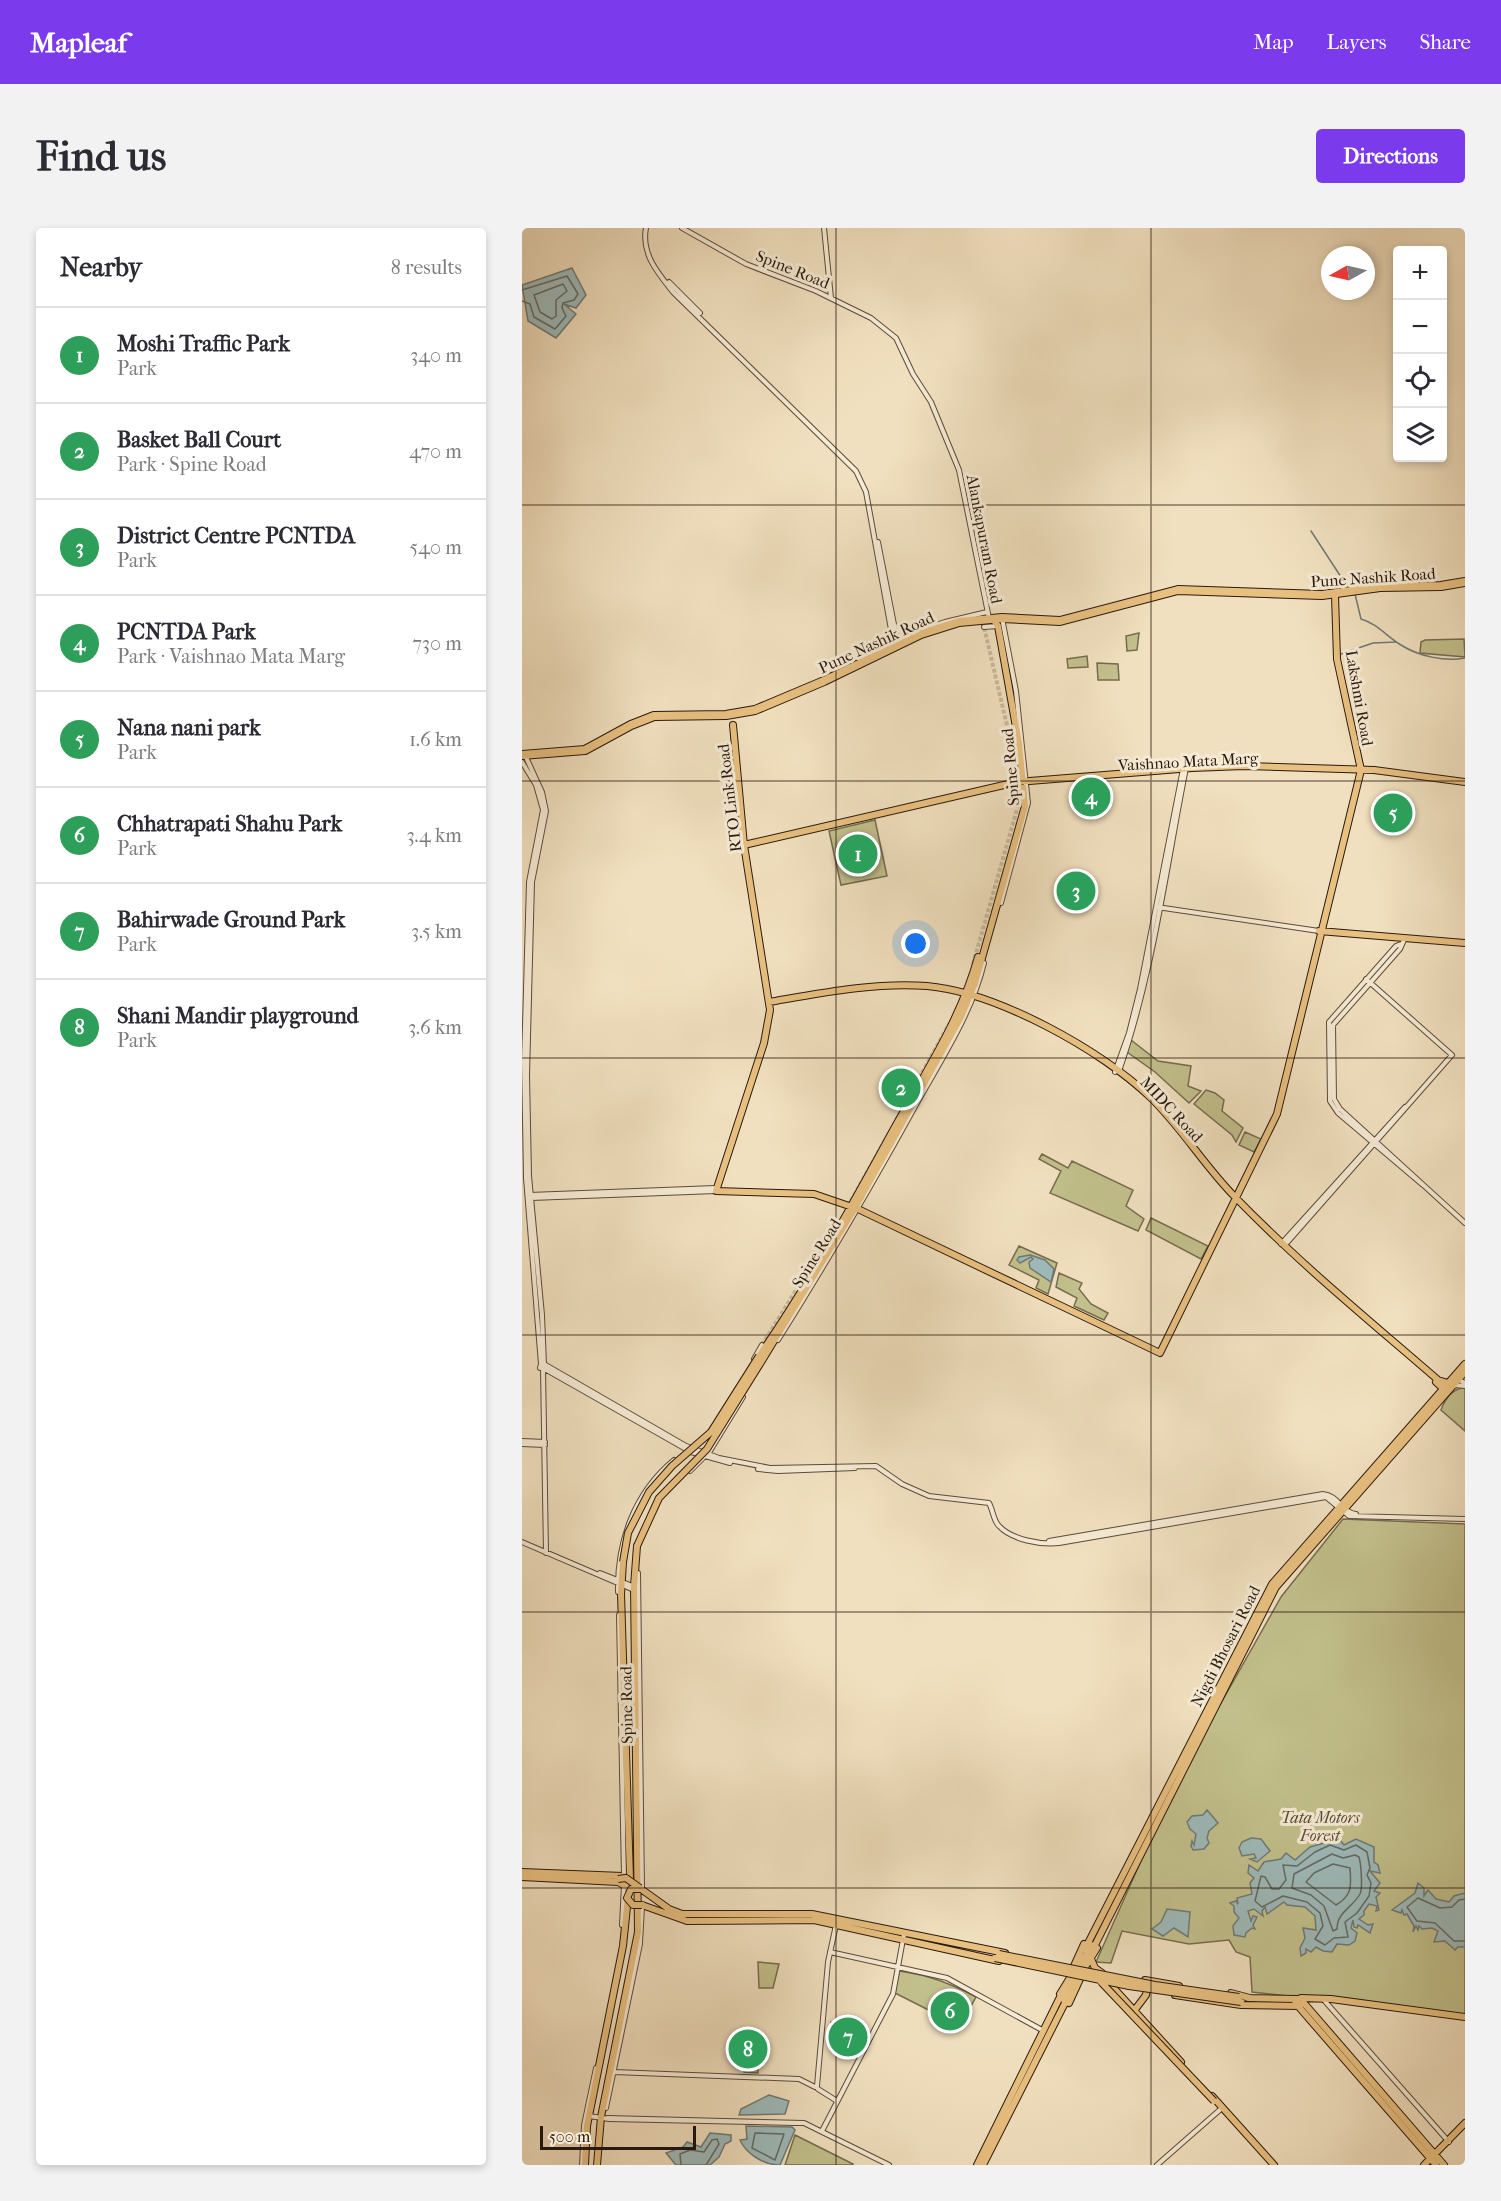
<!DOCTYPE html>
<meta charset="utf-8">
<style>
body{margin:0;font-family:"IM FELL French Canon",serif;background:#f2f2f3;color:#2b2b33}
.controls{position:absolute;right:18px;top:18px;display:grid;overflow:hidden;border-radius:6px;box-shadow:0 3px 9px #0003}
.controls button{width:54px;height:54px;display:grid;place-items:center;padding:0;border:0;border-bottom:2px solid #e1e1e2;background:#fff;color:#2b2b33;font:30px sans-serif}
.compass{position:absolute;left:799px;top:18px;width:54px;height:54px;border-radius:50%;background:#fff;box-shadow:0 3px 9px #0003;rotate:262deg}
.scale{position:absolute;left:18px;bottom:15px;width:156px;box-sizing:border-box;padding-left:6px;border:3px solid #29190f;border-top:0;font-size:16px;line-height:21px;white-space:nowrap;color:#29190f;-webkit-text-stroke:4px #f6ebd5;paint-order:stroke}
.you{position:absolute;left:394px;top:716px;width:21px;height:21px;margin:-15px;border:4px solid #fff;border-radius:50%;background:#1a73e8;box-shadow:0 0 0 9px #1a73e833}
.badge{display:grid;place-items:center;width:39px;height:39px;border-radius:50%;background:#7c3aed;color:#fff;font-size:20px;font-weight:700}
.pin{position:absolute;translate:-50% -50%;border:3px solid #fff;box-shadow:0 2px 6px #0006}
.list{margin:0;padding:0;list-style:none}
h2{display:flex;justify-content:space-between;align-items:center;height:78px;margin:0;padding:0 24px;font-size:26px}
h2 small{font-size:20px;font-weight:400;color:#7c7c81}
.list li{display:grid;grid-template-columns:39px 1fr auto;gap:18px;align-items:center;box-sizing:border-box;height:96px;padding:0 24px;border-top:2px solid #e1e1e2}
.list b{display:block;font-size:22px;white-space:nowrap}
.list p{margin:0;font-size:20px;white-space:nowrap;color:#7c7c81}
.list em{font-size:20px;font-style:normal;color:#7c7c81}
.icon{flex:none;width:33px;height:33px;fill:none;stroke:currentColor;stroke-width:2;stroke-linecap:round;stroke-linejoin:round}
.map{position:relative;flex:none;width:943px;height:1937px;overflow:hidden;border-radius:6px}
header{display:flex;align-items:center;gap:36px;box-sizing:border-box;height:84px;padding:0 30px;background:#7c3aed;color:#fff}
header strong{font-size:28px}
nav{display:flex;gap:33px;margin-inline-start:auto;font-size:21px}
.intro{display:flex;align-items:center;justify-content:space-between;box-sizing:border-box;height:144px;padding:0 36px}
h1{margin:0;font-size:42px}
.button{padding:15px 27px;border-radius:6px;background:#7c3aed;color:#fff;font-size:21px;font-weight:700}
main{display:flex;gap:36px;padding:0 36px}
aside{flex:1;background:#fff;border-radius:6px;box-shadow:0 3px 9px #0003}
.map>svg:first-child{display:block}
</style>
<header>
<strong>Mapleaf</strong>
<nav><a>Map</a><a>Layers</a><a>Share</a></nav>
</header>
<div class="intro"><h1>Find us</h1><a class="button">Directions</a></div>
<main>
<aside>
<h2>Nearby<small>8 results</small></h2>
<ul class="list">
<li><span class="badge" style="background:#2e9e5b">1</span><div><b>Moshi Traffic Park</b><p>Park</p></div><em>340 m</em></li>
<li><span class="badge" style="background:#2e9e5b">2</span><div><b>Basket Ball Court</b><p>Park · Spine Road</p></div><em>470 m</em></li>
<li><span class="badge" style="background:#2e9e5b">3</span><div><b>District Centre PCNTDA</b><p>Park</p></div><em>540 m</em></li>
<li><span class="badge" style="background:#2e9e5b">4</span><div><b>PCNTDA Park</b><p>Park · Vaishnao Mata Marg</p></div><em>730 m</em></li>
<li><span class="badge" style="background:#2e9e5b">5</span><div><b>Nana nani park</b><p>Park</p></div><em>1.6 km</em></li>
<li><span class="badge" style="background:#2e9e5b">6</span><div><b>Chhatrapati Shahu Park</b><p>Park</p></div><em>3.4 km</em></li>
<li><span class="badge" style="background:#2e9e5b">7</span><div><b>Bahirwade Ground Park</b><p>Park</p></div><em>3.5 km</em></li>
<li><span class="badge" style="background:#2e9e5b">8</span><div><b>Shani Mandir playground</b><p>Park</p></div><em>3.6 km</em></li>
</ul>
</aside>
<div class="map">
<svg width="943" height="1937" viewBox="0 0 943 1937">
<rect width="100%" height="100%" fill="#f1e0bf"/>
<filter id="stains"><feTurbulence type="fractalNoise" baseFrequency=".00333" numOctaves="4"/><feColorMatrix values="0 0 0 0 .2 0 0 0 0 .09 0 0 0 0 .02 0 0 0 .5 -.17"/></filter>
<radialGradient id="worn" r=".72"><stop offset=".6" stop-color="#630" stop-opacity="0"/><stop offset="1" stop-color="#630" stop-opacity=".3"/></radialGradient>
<path fill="#c2c08c" stroke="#766c4e" stroke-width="1.5" d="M617,405L615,422L605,423L604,408Z
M942,411L943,429L898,425L899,414L903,412Z
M565,428L566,439L546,440L545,431Z
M575,435L596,436L597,452H576Z
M857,572L883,576L880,602L867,601L868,586L865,583L855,585Z
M353,592L365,648L319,657L307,603Z
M538 663a17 17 0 1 1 34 0a17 17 0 1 1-34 0Z
M609,812L636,833L669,838L666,858L679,863L667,875L633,844L605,824Z
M373,851L388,860L384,869L369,860Z
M684,862L693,865L702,872L700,883L721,900L714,914L710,907L672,876Z
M368 873a7 7 0 1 1 14 0a7 7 0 1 1-14 0Z
M723,904L739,911L732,924L717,917Z
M520,926L546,940L550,933L611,962L604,978L622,991L616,1003L528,965L539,943L517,931Z
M629,990L686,1018L679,1031L624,1002Z
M497,1018L535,1035L526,1066L514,1060L517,1052L487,1037Z
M537,1045L560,1055L557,1061L569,1076L586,1085L582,1092L552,1078L555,1070L534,1059Z
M943,1159V1203L919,1182C923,1171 931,1161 943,1159Z
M821,1291L943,1296V1788L730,1764L728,1729L714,1724L707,1712L667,1716L600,1703L589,1735L574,1734L639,1588L686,1498L759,1369Z
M236,1734L257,1736L251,1760H237Z
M377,1743C406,1747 428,1755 454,1769L438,1798L373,1765Z
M309,1794C322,1796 339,1797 346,1808L340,1822L336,1824L307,1810Z
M243,1809L240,1837H236V1845L222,1844L223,1833H211L210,1810Z
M273,1907L331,1936V1937H263Z"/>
<path fill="#9ebbbb" stroke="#6f7a76" stroke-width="1.5" d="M50,40L64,67L54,80L42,76L54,86L34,110L6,93L0,57Z
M508,1027L523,1032L532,1041L529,1054L508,1040L507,1034L511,1031L509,1029L498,1035L495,1032L497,1029Z
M685,1582L696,1595L687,1603L685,1610L687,1615L682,1621L671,1622L669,1618L670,1613L672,1617L674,1606L668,1601L665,1594L670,1588L681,1587Z
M809,1609L818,1612L822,1617L834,1611L852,1619V1634L856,1637L858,1645L848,1643L858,1655L852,1663L858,1665L854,1669L857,1682L854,1683L855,1678L847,1676L842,1683V1687L837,1691L846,1697L851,1696L848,1705L836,1697L835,1700L832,1699L831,1692L829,1700L835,1705L833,1713L827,1717L815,1716L810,1724L801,1723L794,1719L789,1724L784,1721V1725L779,1728L778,1720L783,1710L781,1700L794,1702L793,1688L783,1679L765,1677L762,1674L745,1686L743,1679L740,1683L741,1688L732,1681L726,1683L729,1693L731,1688L735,1689L731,1697L733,1701L730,1700L724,1705L723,1709L712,1707L711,1698L717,1690L712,1684V1678L708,1675L714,1673L716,1676L715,1670L730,1666L728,1655L732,1650L726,1645L727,1637L736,1643L742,1634L759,1631L764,1625L773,1632L788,1619L802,1615L801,1610Z
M729,1610L739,1611L748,1623L735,1634L728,1631L734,1630L732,1626L720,1628L717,1620L720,1614Z
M896,1655L902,1660V1668L906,1662L914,1671L927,1674L932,1668L943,1665V1719H936L933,1722L923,1713L912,1714L916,1703L910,1700L900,1701L897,1698L896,1702L894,1698L891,1704L892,1698L885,1686L882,1687L880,1682L879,1685L870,1682L893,1665Z
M645,1681L668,1684L666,1709L652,1700L641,1708L630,1701L639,1694Z
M247,1867L267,1873L263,1886L217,1887L219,1881Z
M224,1898L270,1899L273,1902L258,1937C242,1937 224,1926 218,1912L225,1911Z
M188,1905L209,1907V1913L203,1916L197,1929L188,1937H154L144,1925L161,1919L165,1914L179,1919Z"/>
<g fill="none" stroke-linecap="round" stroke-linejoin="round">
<path stroke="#646a65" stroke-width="1.5" d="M41,56L45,63L34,72V88L30,91L18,84L12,67Z
M0,62L45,48L56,66L52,72L41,75L40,80L44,88L33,101L12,89L8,76L0,73
M808,1617L822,1622L834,1617L845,1624L848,1640L845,1647L849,1655L847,1668L835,1685L823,1694L826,1709L812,1710L803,1717L793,1711L801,1698L798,1685L785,1674L761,1668L740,1679L733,1673L739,1648L743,1649L750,1661H757L764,1652L761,1637L775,1638L793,1624Z
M810,1626L821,1630L833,1627L837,1629C839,1636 841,1660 838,1666C830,1680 815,1684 815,1701L811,1703L802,1678L789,1667L770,1660L772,1646Z
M811,1636L828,1640C829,1657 831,1667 814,1677L784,1654L792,1645Z
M943,1671L937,1672L930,1679L918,1680L896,1670L885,1679L895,1693L913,1695L932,1713H943
M233,1905L262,1906L253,1932L230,1920Z
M159,1937L158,1926L168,1922L182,1924L190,1912L195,1911L197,1916L184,1937"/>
<path stroke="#6f7a76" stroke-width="1.5" d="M789,303L821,352L829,360
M833,366L839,391C856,396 864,408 879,417C896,428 923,434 943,430
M819,426L851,415L874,414"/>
<path stroke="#c9b89c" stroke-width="4" stroke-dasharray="4 2" stroke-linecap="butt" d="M451,736L496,578L490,519L462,399
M374,892L427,796
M326,978L363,912
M240,1117L317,993"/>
<g stroke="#5b4b3b" stroke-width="6">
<path id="minor" d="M124,0C119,26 136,45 151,64L334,243L344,264L372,418
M160,0L224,36L294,63L349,90L374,110L391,146L409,174L437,242L467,390
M302,0L309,70
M147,54L178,85
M356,314L376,417
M462,399L476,398
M400,402L423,394L465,384
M341,432V428L387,408
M3,527L20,564L24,583L10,654L5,847L7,948L20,1087L22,1136L164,1218L197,1230L248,1240L354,1238L380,1256L407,1268L467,1275C471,1282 471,1292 477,1298C490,1312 519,1317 537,1315L804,1269L827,1288L943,1291
M0,534L14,557L21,582L7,654L2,833L4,950L19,1136
M479,675L506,575L494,463L480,390
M635,679L797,703
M882,712L878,721L811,797L812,871L818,881L943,995
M879,716L874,718L807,794L808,873L816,885L901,957
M597,843C631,746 644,640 664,540
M593,844L607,805L618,761L661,541
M7,967L194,960
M9,970L194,963
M759,1016L883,879
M763,1017L930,827L844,751
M256,1112C305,1034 351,955 395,875C420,830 450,785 462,735
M232,1131L240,1117
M19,1136L22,1137L21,1140H18Z
M935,1151L943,1155
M932,1157L943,1158
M0,1213L23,1214
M0,1216L23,1217
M236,1241L256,1243L333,1240
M168,1243L188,1223L221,1169
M527,1313L801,1266C816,1267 820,1285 834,1286
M0,1314L112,1362
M24,1325L21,1140L169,1224L208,1235
M78,1345L113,1359
M116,1345L120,1661
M96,1364C95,1314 112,1265 152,1232
M97,1387L102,1649
M100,1697L102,1657
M308,1724L425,1750L520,1802
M801,1771L927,1914
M92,1844L277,1851L293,1859
M295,1858L306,1734L314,1697
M296,1861L315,1873
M84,1880L118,1716L120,1678
M67,1888L87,1891L274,1895
M85,1890L282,1895L367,1937
M300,1903L371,1766L382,1706
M60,1937L62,1897L74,1840
M635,1937L700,1880"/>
</g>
<g stroke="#29190f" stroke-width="8">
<path id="major" d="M813,367L815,431L839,542
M211,497L222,617L248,782L242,815L194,963L292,966L336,981L638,1125L755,886L839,542
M222,617L495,554L670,540L722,538L852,542L943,554
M797,703L943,715
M247,774C299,765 353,754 405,758C474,764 580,822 629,870C660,900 683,939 714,970C777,1035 848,1093 916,1152L932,1157
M237,1128C288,1055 331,975 374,897C405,842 439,790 456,729
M241,1131L333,980L439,789L453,755L503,578L497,516L476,398L471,391
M914,1154L925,1164
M0,1644L101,1648
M0,1649L96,1654L102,1657
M119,1661L147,1681L160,1686H290L483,1725
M120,1677L165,1693L292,1692L477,1733
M563,1721L750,1356L943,1136
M570,1723L754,1359L943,1144
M569,1731L573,1740L580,1745
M552,1738L562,1716
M558,1738L569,1717
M562,1741L575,1720
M587,1750V1755L659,1834
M623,1752L657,1758
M709,1765L728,1770
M538,1766L549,1748
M653,1767L719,1777L778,1778L780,1771H773L774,1777
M726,1770L773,1771
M779,1770L809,1771L943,1789
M542,1772L552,1751
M781,1774L922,1937
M547,1775L558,1751
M776,1778L914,1937
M612,1783L624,1767L625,1757
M690,1868L752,1937
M63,1937L65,1898L101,1718L108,1650L99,1366L101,1334
M75,1937L79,1889L116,1704L112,1358L115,1318
M455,1937L540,1765
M461,1937L546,1769
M902,1937L943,1895"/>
</g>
<g stroke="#29190f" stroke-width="10">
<path id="highway" d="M0,527L63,522L109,497L132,488L204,487L233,482L302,453L399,406L437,394L480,390L538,393L656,362L800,367L858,359L919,358L943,354"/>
</g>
<use href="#minor" stroke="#f6ebd5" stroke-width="4"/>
<use href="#major" stroke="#e8c080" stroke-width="6"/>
<use href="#highway" stroke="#e8c080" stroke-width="8"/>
<g stroke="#29190f" stroke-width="8" stroke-linecap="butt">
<path id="major-bridge" d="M115,1318L137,1270L185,1221L241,1131
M101,1334L106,1305L127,1264L150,1238L189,1204L237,1128
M96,1651L104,1650L118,1660
M119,1661H109L105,1670L111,1677H120
M477,1726L633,1757L717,1769
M473,1730L607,1758L719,1774
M579,1754L692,1873"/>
</g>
<use href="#major-bridge" stroke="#e8c080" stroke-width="6"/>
</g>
<path fill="none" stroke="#29190f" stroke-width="1.5" stroke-opacity="0.55" d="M314,0V1937M629,0V1937M0,277H943M0,553H943M0,830H943M0,1107H943M0,1384H943M0,1660H943"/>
<g text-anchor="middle" stroke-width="6" stroke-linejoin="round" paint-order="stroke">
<g font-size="16" fill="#29190f" stroke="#f6ebd5">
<text transform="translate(271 41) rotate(22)" y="6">Spine Road</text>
<text transform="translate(463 311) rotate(79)" y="6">Alankapuram Road</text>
<text transform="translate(851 349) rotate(-4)" y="6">Pune Nashik Road</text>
<text transform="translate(354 414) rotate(-25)" y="6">Pune Nashik Road</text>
<text transform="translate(838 470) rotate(80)" y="6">Lakshmi Road</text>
<text transform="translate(666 533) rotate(-3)" y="6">Vaishnao Mata Marg</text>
<text transform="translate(488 539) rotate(-95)" y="6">Spine Road</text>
<text transform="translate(207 570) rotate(-97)" y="6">RTO Link Road</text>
<text transform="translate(650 881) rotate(47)" y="6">MIDC Road</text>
<text transform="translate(294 1025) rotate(-58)" y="6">Spine Road</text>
<text transform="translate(703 1418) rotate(-63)" y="6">Nigdi Bhosari Road</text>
<text transform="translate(104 1477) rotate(-91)" y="6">Spine Road</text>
</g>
<g font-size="16" font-style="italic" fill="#574b34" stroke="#f6ebd5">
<text x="798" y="1595">Tata Motors<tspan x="798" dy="18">Forest</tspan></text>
</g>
</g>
<rect width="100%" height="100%" filter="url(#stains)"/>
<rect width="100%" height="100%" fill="url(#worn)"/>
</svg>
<div class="controls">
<button>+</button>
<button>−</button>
<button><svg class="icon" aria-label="locate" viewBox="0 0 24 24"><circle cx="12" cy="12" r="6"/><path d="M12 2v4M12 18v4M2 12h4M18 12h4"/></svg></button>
<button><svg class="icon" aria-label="layers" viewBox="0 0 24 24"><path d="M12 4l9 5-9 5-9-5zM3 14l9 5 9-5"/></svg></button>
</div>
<svg class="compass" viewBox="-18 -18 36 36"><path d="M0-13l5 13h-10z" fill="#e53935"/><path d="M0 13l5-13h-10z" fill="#7c7c81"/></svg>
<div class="scale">500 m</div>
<div class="you"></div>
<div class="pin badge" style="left:336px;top:626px;background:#2e9e5b">1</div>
<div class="pin badge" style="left:379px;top:860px;background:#2e9e5b">2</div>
<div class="pin badge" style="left:554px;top:663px;background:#2e9e5b">3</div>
<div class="pin badge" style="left:569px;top:569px;background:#2e9e5b">4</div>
<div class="pin badge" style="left:871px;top:585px;background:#2e9e5b">5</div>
<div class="pin badge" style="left:428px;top:1783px;background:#2e9e5b">6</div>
<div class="pin badge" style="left:326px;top:1809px;background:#2e9e5b">7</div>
<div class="pin badge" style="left:226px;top:1821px;background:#2e9e5b">8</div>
</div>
</main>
